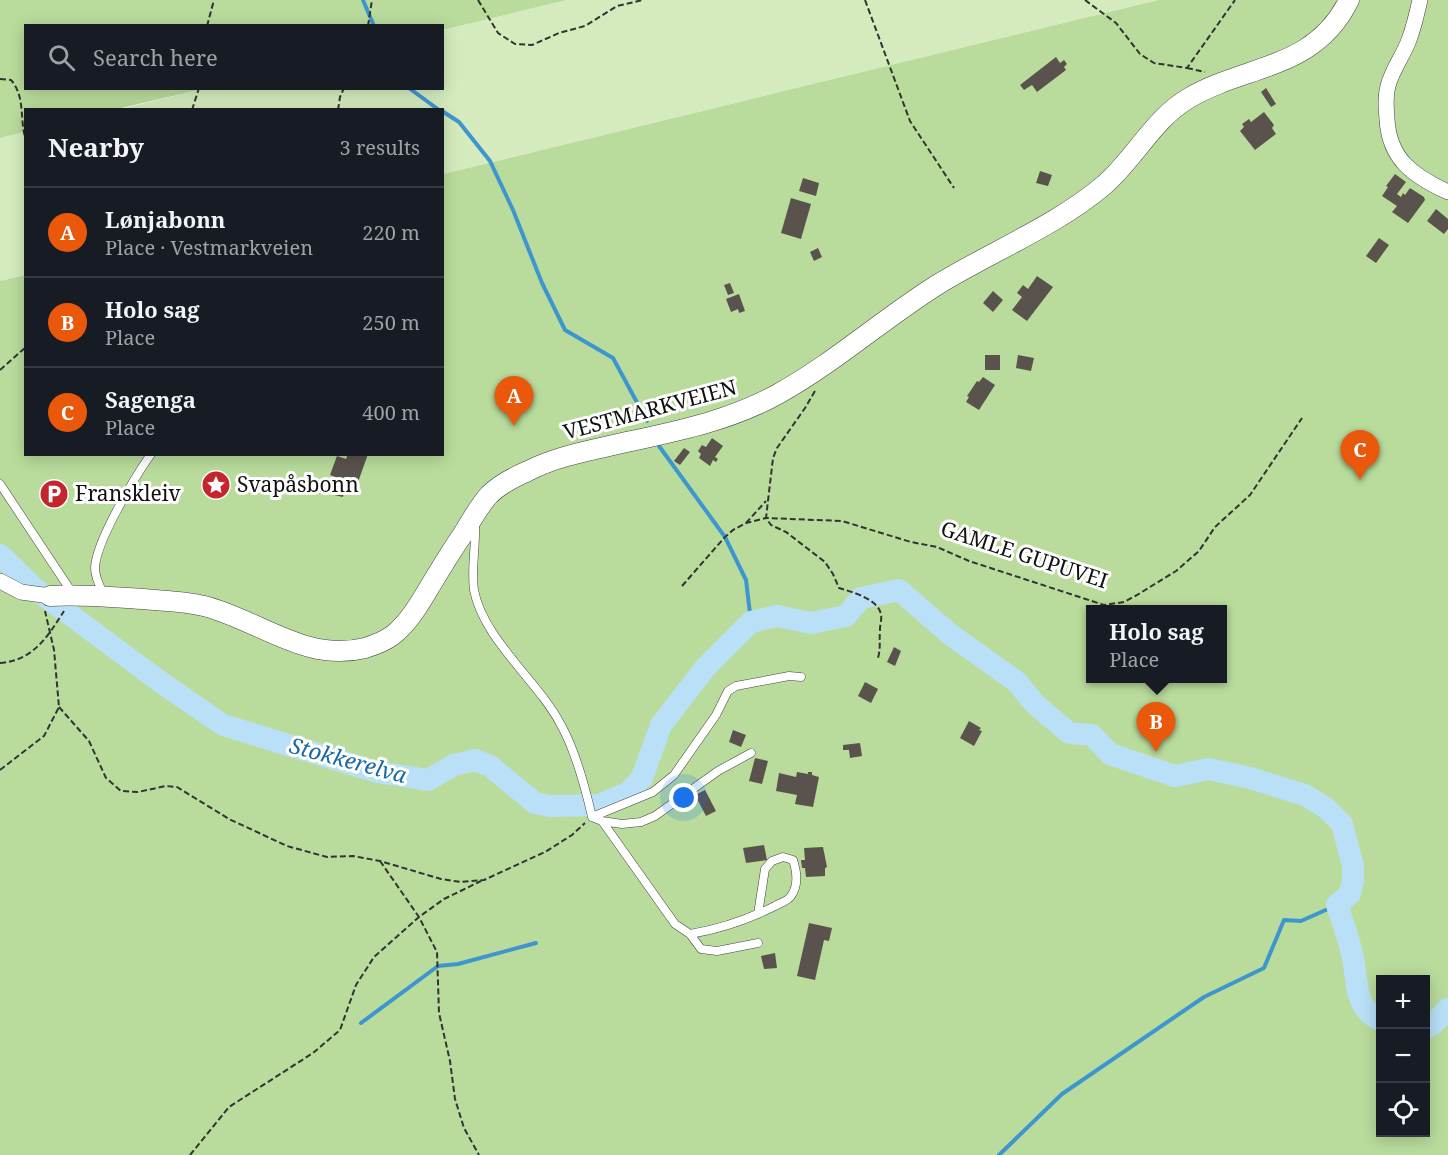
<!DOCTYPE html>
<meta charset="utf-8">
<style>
body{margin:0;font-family:"Noto Serif",serif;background:#242831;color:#f1f3f6}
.controls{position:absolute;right:18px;bottom:18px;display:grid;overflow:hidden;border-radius:0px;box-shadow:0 3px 15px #0003}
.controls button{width:54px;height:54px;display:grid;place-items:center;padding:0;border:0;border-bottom:2px solid #363941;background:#171b24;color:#f1f3f6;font:30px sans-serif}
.you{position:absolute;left:684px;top:798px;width:21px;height:21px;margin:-15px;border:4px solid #fff;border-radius:50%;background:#1a73e8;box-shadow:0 0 0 9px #1a73e833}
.badge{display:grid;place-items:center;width:39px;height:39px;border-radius:50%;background:#ea580c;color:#fff;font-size:20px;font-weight:700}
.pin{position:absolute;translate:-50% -50px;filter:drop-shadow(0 2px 3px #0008)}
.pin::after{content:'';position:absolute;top:32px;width:21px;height:18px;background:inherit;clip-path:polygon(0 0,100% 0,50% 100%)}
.popup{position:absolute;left:1086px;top:605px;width:141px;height:78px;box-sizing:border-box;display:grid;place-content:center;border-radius:0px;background:#171b24;filter:drop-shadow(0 2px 4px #0005);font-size:20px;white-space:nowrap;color:#9ea1a6}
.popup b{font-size:22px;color:#f1f3f6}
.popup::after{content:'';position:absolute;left:50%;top:100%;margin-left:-12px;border:12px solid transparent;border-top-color:#171b24}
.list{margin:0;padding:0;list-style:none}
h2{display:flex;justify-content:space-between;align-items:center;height:78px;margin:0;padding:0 24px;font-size:26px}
h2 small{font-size:20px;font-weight:400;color:#9ea1a6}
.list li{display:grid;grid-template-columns:39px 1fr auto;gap:18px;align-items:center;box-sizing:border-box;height:90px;padding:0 24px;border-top:2px solid #363941}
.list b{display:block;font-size:22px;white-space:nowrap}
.list p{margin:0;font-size:20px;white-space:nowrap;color:#9ea1a6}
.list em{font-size:20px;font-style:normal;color:#9ea1a6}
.icon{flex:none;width:33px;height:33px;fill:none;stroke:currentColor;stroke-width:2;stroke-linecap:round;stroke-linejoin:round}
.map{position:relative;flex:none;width:1448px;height:1155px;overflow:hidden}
.search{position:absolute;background:#171b24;box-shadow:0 3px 15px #0003;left:24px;top:24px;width:420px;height:66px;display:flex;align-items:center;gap:15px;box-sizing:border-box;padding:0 21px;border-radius:0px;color:#9ea1a6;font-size:22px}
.panel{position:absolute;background:#171b24;box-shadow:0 3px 15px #0003;left:24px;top:108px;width:420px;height:348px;border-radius:0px}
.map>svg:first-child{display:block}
</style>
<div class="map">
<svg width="1448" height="1155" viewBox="0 0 1448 1155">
<rect width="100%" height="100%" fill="#fffdf5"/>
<path fill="#d5ebbd" d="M567,0H1158L443,174L442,110H117L203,89L442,88L443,30Z
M25,132V275L0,281V138Z"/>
<path fill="#b9dc9c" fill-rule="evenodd" d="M0,0H567L443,30L442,26H26V88L203,89L117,109L26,110L25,132L0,138Z
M1158,0H1448V1155H0V281L25,275L26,454H442L443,174ZM1090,610H1222V678H1090ZM1380,980H1426V1132H1380Z"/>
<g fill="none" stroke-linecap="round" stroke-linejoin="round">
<path stroke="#3f96cf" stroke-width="4" d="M363,0L374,26
M409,88L439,110
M442,111L459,122L490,161L513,210L542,283L565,330L613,358L647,421
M659,446L725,537L746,580L751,622
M361,1023L438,966L458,964L536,943
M999,1155L1062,1094L1204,997L1264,968L1284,920L1301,921L1337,905"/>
<path stroke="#b9e0f7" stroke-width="22" d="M0,555L34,588L162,683L223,725L377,772L428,780L454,765L475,760L490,766L535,803L550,806L599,805L628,793L642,778L661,725L705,668L751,622L777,616L811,623L846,616L861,598L899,590L951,635L1017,682L1035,704L1069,733L1092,735L1110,754L1175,776L1209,769L1250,778L1305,795L1326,808L1342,824L1353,866V880L1350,894L1337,905C1343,923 1350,941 1353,959C1358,983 1354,1008 1380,1020
M1426,1028L1433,1024L1448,1009"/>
</g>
<path fill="#5a524d" d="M1056,57L1060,63L1064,60L1067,64L1064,67L1066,70L1037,92L1032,85L1024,90L1020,85Z
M1266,88L1276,104L1271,107L1261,92Z
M1264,112L1274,125L1272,128L1276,134L1255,150L1240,131L1244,127L1242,124L1249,119L1251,122Z
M1040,171L1052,175L1048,186L1036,183Z
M1395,174L1406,182L1397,194L1401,197L1403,193L1405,195L1410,188L1424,197L1425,200L1408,223L1392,212L1397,206L1382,196L1388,187L1386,186Z
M803,178L819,183L816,196L799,191Z
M791,198L811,204L801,239L781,233Z
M1436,209L1448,219V229L1444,234L1427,221Z
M1379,238L1389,245L1376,263L1366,256Z
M818,248L822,257L814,261L810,252Z
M1037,276L1053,287L1027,321L1012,310L1022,297L1017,293L1023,285L1028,289Z
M730,283L734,293L728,295L724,285Z
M993,291L1003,300L993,312L983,303Z
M739,294L745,311L739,313L738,309L731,312L726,299Z
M985,355H1000V370H985Z
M1018,355L1034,358L1031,371L1016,368Z
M983,377L995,385L979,410L966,402L969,397L967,396L977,381L979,382Z
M709,386L720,393L716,398L706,391Z
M712,438L723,446L715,457L718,459L716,462L713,460L710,466L699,458L701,454L698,451L702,445L706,447Z
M684,448L690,452L680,465L674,461Z
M348,454H368L357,485L330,475L337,456L346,459Z
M336,488L344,491L343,497L334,495Z
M894,647L901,651L895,666L887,662Z
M865,682L878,689L871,703L858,696Z
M969,721L981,728L979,730L982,731L974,746L960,738Z
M733,730L746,735L741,747L729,742Z
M860,743L862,756L850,758L849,750H843V745Z
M755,758L768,761L762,784L749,781Z
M797,772L808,774V772H812V775L819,777L813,807L795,804L797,795L776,791L779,773L796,777Z
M705,790L716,811L706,816L695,795Z
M764,845L767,860L746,863L743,848Z
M823,847L827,867L825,868V876L806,877L805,868H802L801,860H805L804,848Z
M809,923L832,928L829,941L824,940L815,980L797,976Z
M775,953L777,968L764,969L761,956Z"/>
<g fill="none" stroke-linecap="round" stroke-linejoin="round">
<g stroke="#444" stroke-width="9">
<path id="service" d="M0,484L73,594
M475,525C476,546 471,569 474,590C483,639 539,682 561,725C576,752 585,786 592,817L602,821L675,924L690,934L701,949L717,951L758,943
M104,595C100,587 95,578 95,568C96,541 135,477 151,454
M592,817L653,792L674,775L716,715L728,691L736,686L789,676L801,677
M602,821L622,824L641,822L655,816L718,771L751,753
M690,934C720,929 747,920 775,906C780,903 788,901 791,896C799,885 797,872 793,860L783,857L772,861L765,869L758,914"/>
</g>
<g stroke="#444" stroke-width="16">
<path id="minor" d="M1420,0C1417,13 1414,27 1409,40C1403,56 1392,70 1388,86C1385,97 1386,108 1387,119C1389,159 1413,176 1448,192
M0,581L21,592L50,596"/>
</g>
<g stroke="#444" stroke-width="21">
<path id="tertiary" d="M50,596C81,594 112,597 143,599C163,601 184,601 204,606C259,620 306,663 365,648C375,645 385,641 393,635C407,624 417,608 426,593C438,573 450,553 463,534C471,521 479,506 489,495C500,484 514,477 528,471C553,458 582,452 609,446C667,433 726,423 778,394C834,363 883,319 937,285C989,253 1057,225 1103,186C1134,160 1153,119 1189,98C1247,64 1315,70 1349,0"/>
</g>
<path stroke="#333" stroke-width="2" stroke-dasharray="6 3" stroke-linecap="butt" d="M478,0L498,33L515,44L532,45L559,33L585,26L617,6L643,0
M865,0L910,121L954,188
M1085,0L1116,23L1140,54L1154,63L1187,68L1235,0
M207,26L214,0
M368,26L372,0
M1187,68L1205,72
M0,79L11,80C26,97 19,120 26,140
M192,110L199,88
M338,110L340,97L344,88
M0,370L26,347
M815,391L805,408L777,448L773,458L766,518L771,525L786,532L825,562L833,574L839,588C852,592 879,599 881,615C882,620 880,624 880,629C879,640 881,647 878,658
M746,523L766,501
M682,586L725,537L733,530L746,523L766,518L842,521L911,542L937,547L969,561L1104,605L1124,602L1137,595L1176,571L1199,551L1215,527L1250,495L1302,418
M0,663C33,661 48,636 64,611
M59,707L89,741L106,778L121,791L138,792L166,786L177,787L229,819L287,846L327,857L353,856L380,861L441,879L461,882L484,880L545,852L572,835L585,823
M0,770L44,736L59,707L54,650L45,611
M380,861L419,917L437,952L439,1013L450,1061L455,1099L464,1128L479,1155
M190,1155L229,1107L313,1053L340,1030L356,985L374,957L419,917L444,899L481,881"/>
<use href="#service" stroke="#fff" stroke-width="8"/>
<use href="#minor" stroke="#fff" stroke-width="15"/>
<use href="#tertiary" stroke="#fff" stroke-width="20"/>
</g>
<defs>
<g id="sight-disc" transform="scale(1.5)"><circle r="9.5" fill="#c4262e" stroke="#fff"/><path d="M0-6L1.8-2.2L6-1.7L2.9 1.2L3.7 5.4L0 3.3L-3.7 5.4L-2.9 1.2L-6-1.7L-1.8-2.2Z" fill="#fff"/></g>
<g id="parking-disc" transform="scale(1.5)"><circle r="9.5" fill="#c4262e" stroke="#fff"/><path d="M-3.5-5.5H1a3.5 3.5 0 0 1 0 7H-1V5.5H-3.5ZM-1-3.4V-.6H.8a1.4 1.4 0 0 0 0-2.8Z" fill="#fff"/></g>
</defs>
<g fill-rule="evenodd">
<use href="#sight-disc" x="216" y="485"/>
<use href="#parking-disc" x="54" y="494"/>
</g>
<g text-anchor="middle" stroke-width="6" stroke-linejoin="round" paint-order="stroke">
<g font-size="21" fill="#111" stroke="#fff">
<text transform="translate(650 410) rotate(-15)" y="7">VESTMARKVEIEN</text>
<text transform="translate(1024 555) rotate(18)" y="7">GAMLE GUPUVEI</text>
</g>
<g font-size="21" fill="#111" stroke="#fff" text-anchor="start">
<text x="237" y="492">Svapåsbonn</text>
<text x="75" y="501">Franskleiv</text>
</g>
<g font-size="22" font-style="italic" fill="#1768a6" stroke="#fff">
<text transform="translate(348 760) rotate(15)" y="8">Stokkerelva</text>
</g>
</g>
</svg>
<div class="controls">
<button>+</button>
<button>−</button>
<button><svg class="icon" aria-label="locate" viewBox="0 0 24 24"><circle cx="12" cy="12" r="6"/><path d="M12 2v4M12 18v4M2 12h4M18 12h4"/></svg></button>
</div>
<div class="you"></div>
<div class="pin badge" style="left:514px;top:426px">A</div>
<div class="pin badge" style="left:1156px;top:752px">B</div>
<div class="popup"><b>Holo sag</b>Place</div>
<div class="pin badge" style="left:1360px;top:480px">C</div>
<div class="search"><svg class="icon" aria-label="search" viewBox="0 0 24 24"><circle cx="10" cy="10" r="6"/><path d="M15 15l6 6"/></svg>Search here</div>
<section class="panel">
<h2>Nearby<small>3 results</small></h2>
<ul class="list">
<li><span class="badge">A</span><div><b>Lønjabonn</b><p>Place · Vestmarkveien</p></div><em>220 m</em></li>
<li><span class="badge">B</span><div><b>Holo sag</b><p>Place</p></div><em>250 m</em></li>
<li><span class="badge">C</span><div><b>Sagenga</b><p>Place</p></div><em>400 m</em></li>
</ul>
</section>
</div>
